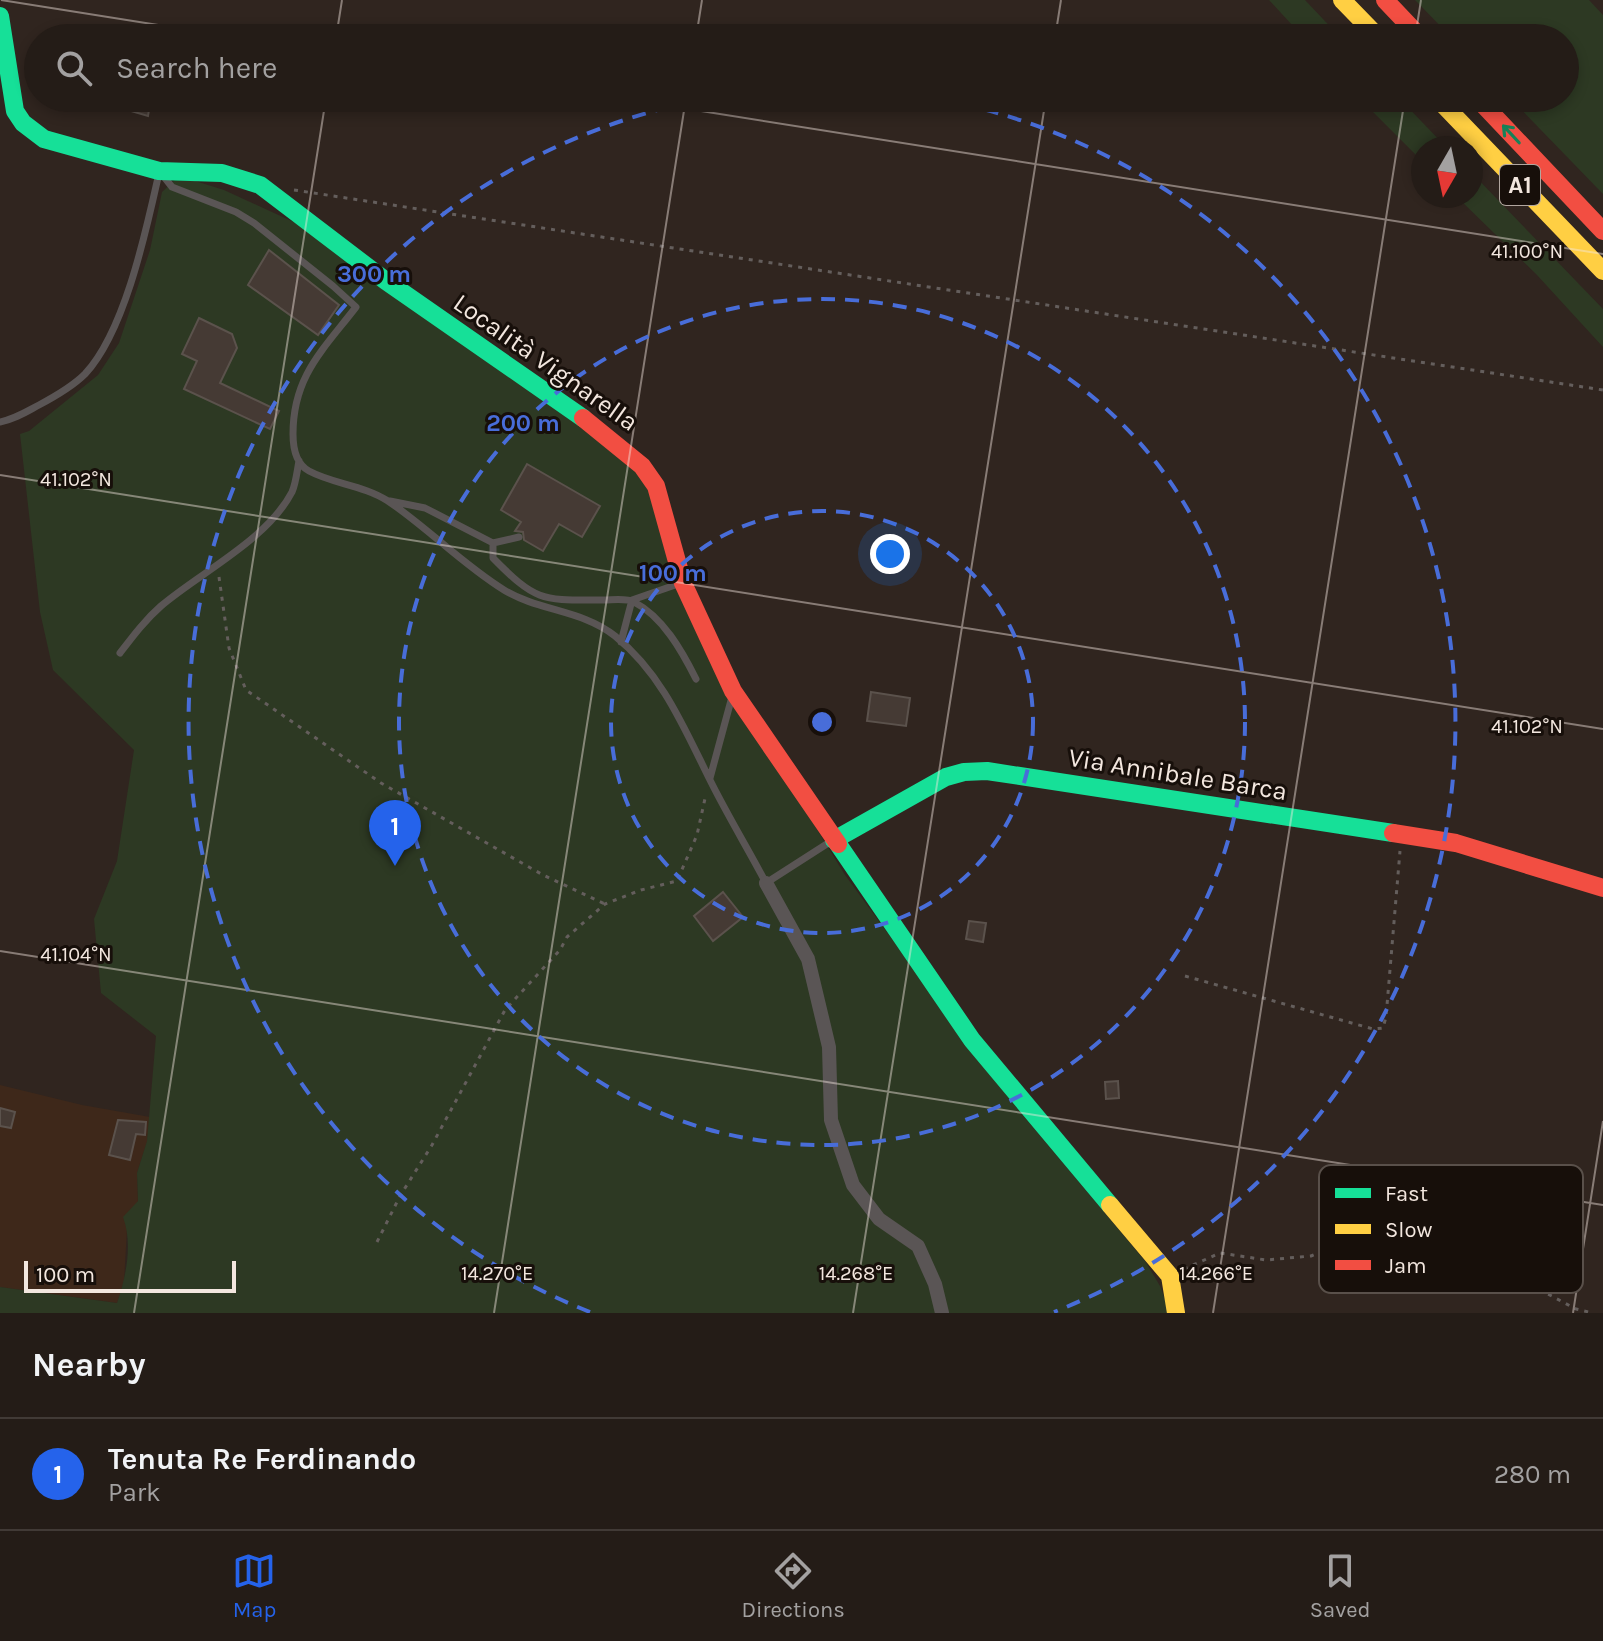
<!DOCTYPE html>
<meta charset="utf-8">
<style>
body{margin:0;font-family:Karla,sans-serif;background:#2c2520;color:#f1f3f6}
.compass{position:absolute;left:1411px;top:136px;width:72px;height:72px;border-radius:50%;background:#241c17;box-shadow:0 4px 12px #0003;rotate:189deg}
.scale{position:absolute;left:24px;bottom:20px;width:212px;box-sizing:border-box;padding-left:8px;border:4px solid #f3e7df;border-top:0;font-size:22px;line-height:28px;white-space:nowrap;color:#f3e7df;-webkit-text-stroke:6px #170f0a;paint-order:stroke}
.you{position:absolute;left:890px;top:554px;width:28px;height:28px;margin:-20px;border:6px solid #fff;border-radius:50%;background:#1a73e8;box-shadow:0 0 0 12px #1a73e833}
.badge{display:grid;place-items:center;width:52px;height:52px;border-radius:50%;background:#2563eb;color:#fff;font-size:26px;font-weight:700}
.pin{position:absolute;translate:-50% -66px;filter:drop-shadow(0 2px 4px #0008)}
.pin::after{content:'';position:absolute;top:42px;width:28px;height:24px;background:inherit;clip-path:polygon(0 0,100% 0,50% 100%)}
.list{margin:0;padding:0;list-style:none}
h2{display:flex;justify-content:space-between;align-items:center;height:104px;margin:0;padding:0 32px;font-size:34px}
h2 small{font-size:26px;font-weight:400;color:#a3a1a1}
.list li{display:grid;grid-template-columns:52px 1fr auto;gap:24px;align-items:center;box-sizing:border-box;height:112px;padding:0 32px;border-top:2px solid #413a36}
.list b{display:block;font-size:30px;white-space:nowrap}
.list p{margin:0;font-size:26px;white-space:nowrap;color:#a3a1a1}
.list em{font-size:26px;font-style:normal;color:#a3a1a1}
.icon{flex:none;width:44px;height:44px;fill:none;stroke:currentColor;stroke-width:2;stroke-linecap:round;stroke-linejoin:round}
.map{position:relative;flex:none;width:1603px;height:1313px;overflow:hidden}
.search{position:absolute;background:#241c17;box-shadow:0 4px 12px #0003;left:24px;right:24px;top:24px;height:88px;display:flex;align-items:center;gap:20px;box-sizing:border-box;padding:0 28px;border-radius:44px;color:#a3a1a1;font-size:30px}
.sheet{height:216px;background:#241c17}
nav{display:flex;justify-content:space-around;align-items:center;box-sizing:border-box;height:112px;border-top:2px solid #413a36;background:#241c17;font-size:22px;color:#a3a1a1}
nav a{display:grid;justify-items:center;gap:4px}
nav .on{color:#2563eb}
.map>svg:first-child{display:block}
</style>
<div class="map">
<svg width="1603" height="1313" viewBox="0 0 1603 1313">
<rect width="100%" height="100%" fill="#30251f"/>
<path fill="#3e281a" d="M0,1085L82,1105L150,1117L147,1142L137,1173L138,1201L127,1229L124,1282L117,1303L0,1287Z"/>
<path fill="#2d3923" d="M1269,0H1305L1341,38H1304Z
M1415,0H1589L1603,15V194L1510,98H1565V38H1452Z
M1359,98H1399L1447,148H1423V162Z
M1471,172L1603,309V347L1537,275L1456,196H1471Z
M179,176L224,190L298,224L629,461L650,486L673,572L810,818L845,875L1011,1101L1145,1261L1160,1286L1170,1313H0V1287L117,1303C126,1277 133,1244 123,1217L138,1201L137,1173L147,1141L156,1036L101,993L94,919L117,861L134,750L53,670L40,612L20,434L29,431L98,375L119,343L150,250L162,192Z"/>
<path fill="#453a34" stroke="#5b524c" stroke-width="2" d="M97,98H151L148,116L97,101Z
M269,250L339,305L318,335L248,285Z
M199,318L232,334L237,348L220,383L279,411L270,429L184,389L197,361L182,354Z
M527,464L600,506L582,537L559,524L543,551L524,540L523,532L515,531L521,522L501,510Z
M871,692L910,698L906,726L867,721Z
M723,892L743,917L713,941L694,916Z
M969,921L986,923L983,942L966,939Z
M1118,1081L1119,1098L1106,1099L1105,1082Z
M0,1108L15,1112L11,1128L0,1126Z
M118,1120L146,1122L145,1135L136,1134L130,1160L109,1155Z"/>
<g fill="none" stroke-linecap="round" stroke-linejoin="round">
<path stroke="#645e5c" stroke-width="3" stroke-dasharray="4 6" stroke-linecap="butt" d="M294,190L1603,390
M219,577L229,648L246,690L381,783L543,875L605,904
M1185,976L1373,1029L1383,1028L1386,1017L1400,851
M377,1242L400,1196L432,1145L505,1010L560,950L567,937L605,904L641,890L677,881L697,835L706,794
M1184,1269L1220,1253L1266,1260L1311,1256L1339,1244L1486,1261L1576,1309L1593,1313"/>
<path stroke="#5a5555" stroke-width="7" d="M161,173L172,187L236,212L254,223L333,286L356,307C323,350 293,376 293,434C293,447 296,464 309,471C333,484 363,485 388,501C428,528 462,564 504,590C538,611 583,610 615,636C663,675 684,728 711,782C728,816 748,849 766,883L833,840
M0,422C15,419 26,412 39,405C54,397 73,386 85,374C125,331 146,231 159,173
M390,501L425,508L493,543V558C537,603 543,600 604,600C613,600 627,598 634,602C663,617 682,651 696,679
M493,543L519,537
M621,642L632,600L681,583
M120,653C133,636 145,620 161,606C201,572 267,540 292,492C296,483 297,471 299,461
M710,778L733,693"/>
<path stroke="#5a5555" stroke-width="14" d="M766,883L808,959L829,1047L831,1120L853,1185L879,1219L918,1246L935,1284L942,1313"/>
<path stroke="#16e098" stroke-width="18" d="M0,16L15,111L23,123L44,139L159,171L222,173L260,185L386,281L583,418
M834,840L946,777L964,772L987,771L1393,833
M838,844L972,1040L1110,1205"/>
<path stroke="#ffcf43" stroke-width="18" d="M1342,0L1379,38
M1437,98L1603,271
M1110,1205L1170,1276L1176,1313"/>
<path stroke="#f24e42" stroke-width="18" d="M1385,0L1421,38
M1477,98L1603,231
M583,418L642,466L656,486L683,583L733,691L838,844
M1393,833L1456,843L1603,888"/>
</g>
<defs><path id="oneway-shaft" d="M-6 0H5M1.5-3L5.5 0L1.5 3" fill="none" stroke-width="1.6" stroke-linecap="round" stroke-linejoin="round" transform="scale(2)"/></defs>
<use stroke="#168258" href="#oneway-shaft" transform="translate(1511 134) rotate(-133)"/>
<path fill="none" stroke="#f3e7df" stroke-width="2" stroke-opacity="0.45" d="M1,0L240,38M336,38L342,0M696,38L702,0M1055,38L1061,0M1415,38L1421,0M619,98L1603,254M0,475L1603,729M0,951L1603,1205M134,1313L326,98M494,1313L686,98M853,1313L1046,98M1213,1313L1405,98M1573,1313L1603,1121"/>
<g fill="none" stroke="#486dd9" stroke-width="4" stroke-dasharray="14 10">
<circle cx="822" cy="722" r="211"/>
<circle cx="822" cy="722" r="423"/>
<path d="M590 1312A634 634 0 0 1 706 99M938 99A634 634 0 0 1 1054 1312"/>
</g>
<g text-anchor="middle" stroke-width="6" stroke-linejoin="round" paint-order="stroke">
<rect fill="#170f0a" stroke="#b1a69f" stroke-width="2" x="1500" y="165" width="40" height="40" rx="6"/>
<g font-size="24" font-weight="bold" fill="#f3e7df">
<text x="1520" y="193">A1</text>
</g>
<g font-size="26" fill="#f3e7df" stroke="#170f0a">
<text transform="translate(546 362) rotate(35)" y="9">Località Vignarella</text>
<text transform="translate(1178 774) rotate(9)" y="9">Via Annibale Barca</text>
</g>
</g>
<rect x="1319" y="1165" width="264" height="128" rx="12" fill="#170f0a" stroke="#59504a" stroke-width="2"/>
<rect x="1335" y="1188" width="36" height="10" fill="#16e098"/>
<rect x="1335" y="1224" width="36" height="10" fill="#ffcf43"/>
<rect x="1335" y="1260" width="36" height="10" fill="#f24e42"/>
<g font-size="22" fill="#f3e7df">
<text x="1385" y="1201">Fast</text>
<text x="1385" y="1237">Slow</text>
<text x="1385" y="1273">Jam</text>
</g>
<g font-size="20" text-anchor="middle" fill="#f3e7df" stroke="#170f0a" stroke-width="6" stroke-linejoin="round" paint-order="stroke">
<text x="1527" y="258">41.100°N</text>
<text x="76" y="486">41.102°N</text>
<text x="1527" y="733">41.102°N</text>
<text x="76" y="961">41.104°N</text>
<text x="497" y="1280">14.270°E</text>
<text x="856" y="1280">14.268°E</text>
<text x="1216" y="1280">14.266°E</text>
</g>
<circle cx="822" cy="722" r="12" fill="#486dd9" stroke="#170f0a" stroke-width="4"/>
<g font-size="24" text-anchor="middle" font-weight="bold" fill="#486dd9" stroke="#170f0a" stroke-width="6" stroke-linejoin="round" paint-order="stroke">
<text x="374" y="282">300 m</text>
<text x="523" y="431">200 m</text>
<text x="673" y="581">100 m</text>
</g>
</svg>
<svg class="compass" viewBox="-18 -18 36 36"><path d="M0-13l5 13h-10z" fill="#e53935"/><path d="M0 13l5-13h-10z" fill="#a3a1a1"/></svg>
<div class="scale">100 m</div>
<div class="you"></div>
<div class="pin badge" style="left:395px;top:866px">1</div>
<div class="search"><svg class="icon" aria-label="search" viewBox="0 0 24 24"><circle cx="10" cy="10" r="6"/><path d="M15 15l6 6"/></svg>Search here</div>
</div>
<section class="sheet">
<h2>Nearby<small></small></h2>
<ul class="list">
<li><span class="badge">1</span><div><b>Tenuta Re Ferdinando</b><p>Park</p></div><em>280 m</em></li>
</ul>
</section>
<nav>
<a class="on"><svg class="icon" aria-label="map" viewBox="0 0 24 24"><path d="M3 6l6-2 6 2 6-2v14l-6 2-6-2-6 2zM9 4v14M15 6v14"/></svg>Map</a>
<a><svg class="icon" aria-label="directions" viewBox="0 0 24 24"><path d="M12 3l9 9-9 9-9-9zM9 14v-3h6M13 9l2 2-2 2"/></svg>Directions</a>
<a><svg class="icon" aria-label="saved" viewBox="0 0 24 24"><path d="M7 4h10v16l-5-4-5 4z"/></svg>Saved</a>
</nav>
